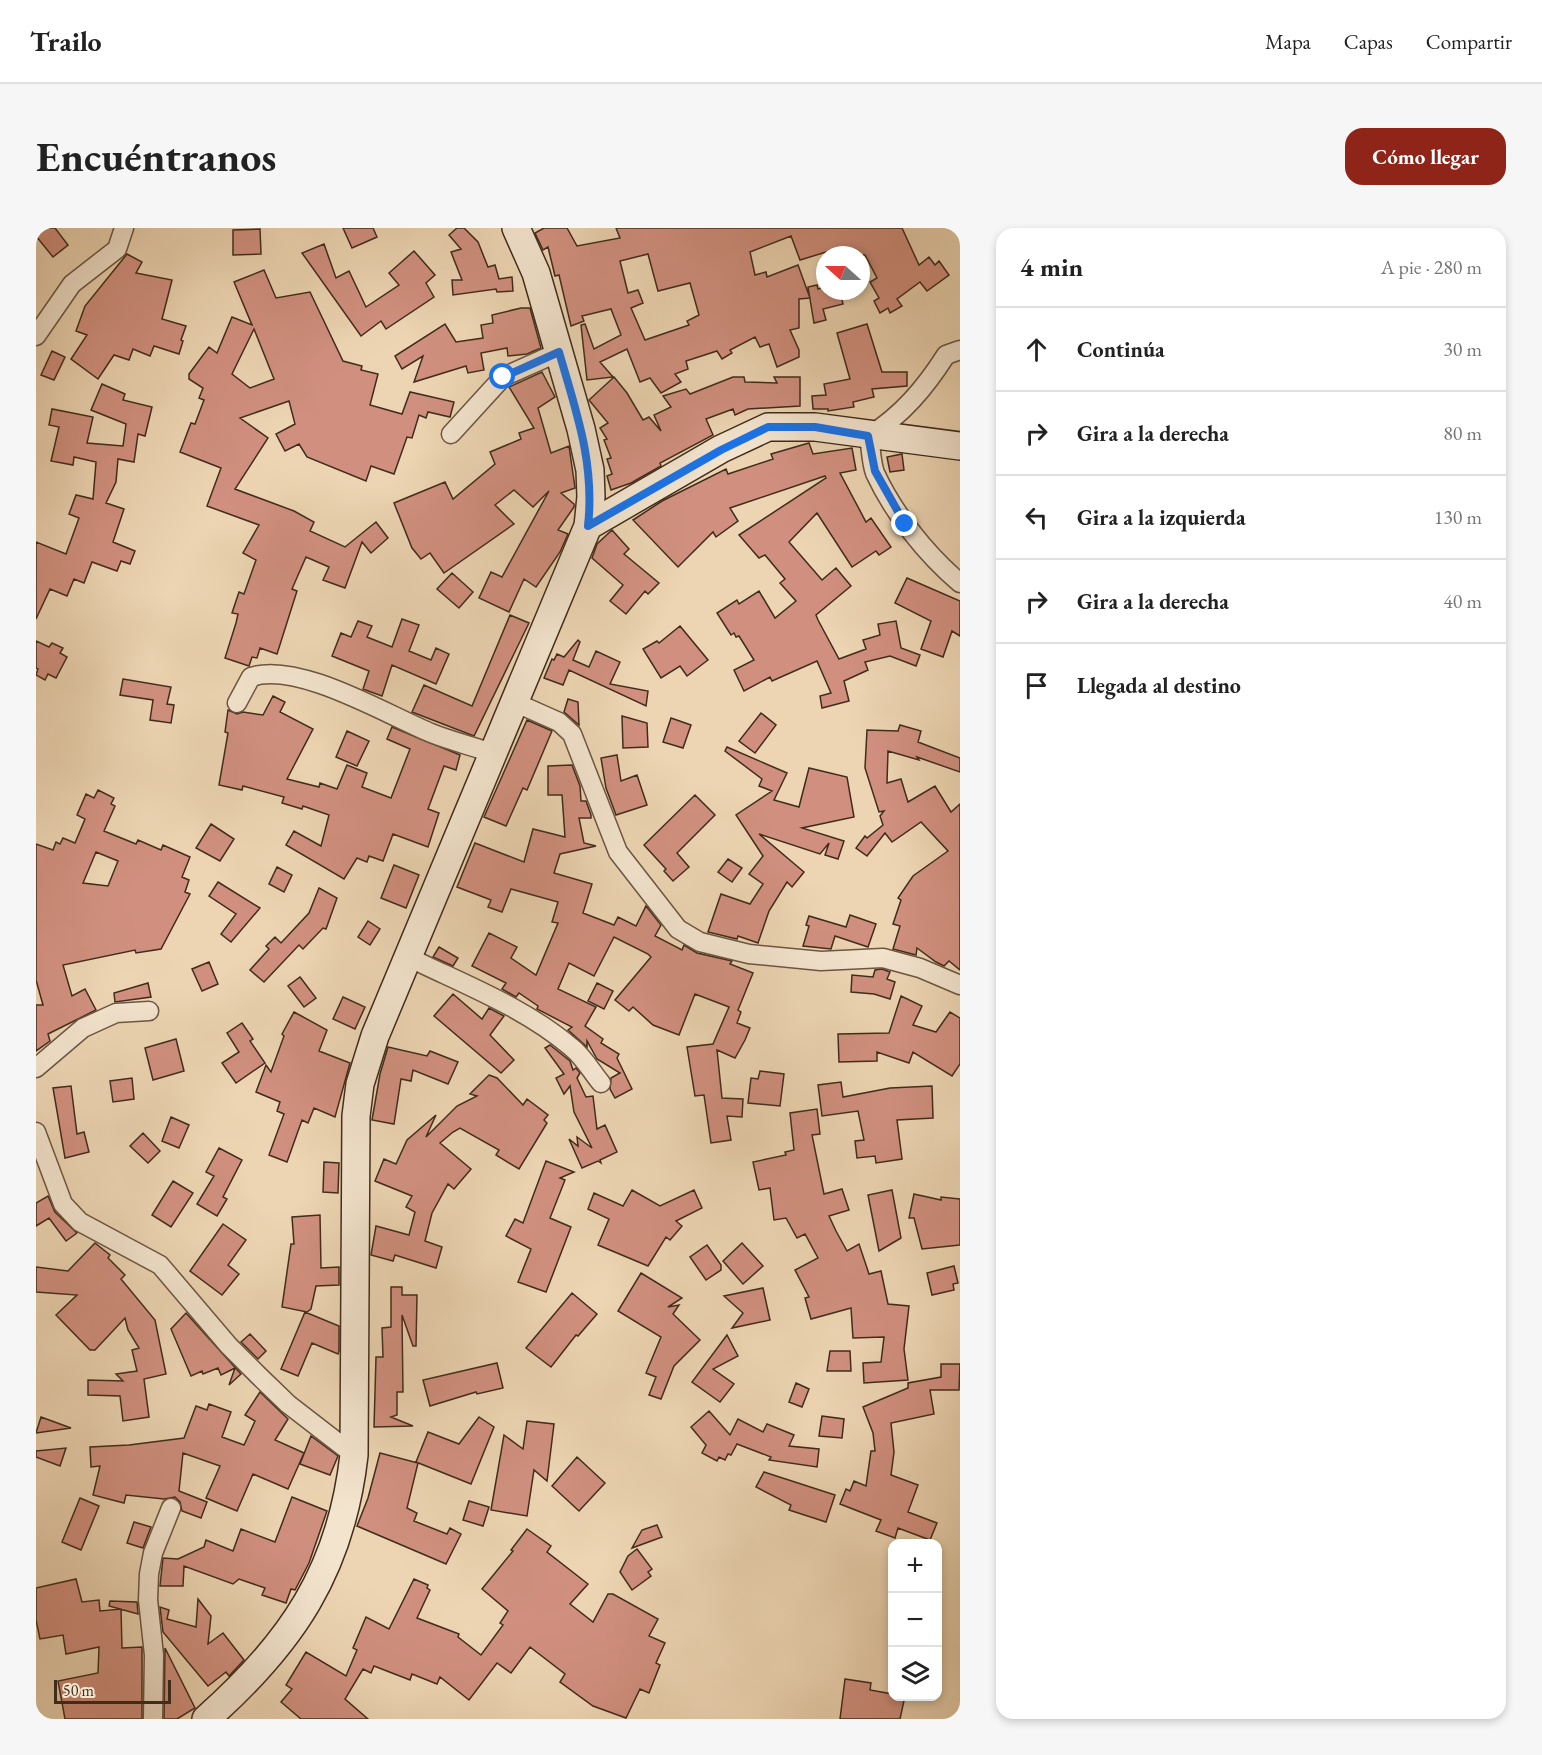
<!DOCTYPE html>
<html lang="es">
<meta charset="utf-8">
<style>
body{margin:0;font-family:"EB Garamond",serif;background:#f6f6f6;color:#222}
.controls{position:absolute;right:18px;bottom:18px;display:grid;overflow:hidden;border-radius:12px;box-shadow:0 3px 9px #0003}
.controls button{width:54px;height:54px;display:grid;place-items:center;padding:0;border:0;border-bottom:2px solid #e0e0e0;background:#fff;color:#222;font:30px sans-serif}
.compass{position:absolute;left:780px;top:18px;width:54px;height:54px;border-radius:50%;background:#fff;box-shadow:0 3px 9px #0003;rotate:291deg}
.scale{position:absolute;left:18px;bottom:15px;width:117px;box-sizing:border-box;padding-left:6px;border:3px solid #402c1b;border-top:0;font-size:16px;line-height:21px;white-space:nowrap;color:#402c1b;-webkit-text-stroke:4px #f3e4ce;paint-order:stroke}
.stop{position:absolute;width:18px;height:18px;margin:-14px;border:4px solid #1a73e8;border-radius:50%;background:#fff}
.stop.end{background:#1a73e8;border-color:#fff;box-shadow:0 2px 6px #0008}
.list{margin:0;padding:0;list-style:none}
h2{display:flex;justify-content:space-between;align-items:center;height:78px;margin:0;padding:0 24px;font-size:26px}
h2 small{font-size:20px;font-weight:400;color:#767676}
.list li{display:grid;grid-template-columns:39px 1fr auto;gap:18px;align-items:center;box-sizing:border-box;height:84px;padding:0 24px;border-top:2px solid #e0e0e0}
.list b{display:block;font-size:22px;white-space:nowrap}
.list em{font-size:20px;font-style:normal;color:#767676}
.icon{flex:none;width:33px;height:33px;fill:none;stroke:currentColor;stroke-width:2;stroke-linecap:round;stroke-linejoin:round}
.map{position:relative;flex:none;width:924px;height:1491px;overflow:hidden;border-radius:18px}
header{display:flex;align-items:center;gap:36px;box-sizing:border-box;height:84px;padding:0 30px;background:#fff;border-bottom:2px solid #e0e0e0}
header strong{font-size:28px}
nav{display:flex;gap:33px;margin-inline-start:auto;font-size:21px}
.intro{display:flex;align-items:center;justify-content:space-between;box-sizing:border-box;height:144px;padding:0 36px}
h1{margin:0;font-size:42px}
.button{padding:15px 27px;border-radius:18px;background:#8f2418;color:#fff;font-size:21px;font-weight:700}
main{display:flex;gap:36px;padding:0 36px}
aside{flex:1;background:#fff;border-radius:18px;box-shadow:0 3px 9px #0003}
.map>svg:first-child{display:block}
</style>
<header>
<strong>Trailo</strong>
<nav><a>Mapa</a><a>Capas</a><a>Compartir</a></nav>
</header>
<div class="intro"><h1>Encuéntranos</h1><a class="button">Cómo llegar</a></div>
<main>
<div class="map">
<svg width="924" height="1491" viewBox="0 0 924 1491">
<rect width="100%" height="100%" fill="#edd5b3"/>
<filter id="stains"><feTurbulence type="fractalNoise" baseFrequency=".00333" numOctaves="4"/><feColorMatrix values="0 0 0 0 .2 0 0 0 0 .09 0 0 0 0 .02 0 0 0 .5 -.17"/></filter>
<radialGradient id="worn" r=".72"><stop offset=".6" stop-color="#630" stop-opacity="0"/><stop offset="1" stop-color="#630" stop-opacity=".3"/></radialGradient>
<path fill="#d1907f" stroke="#402c1b" stroke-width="1.5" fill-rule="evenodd" d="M0,0H19L32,17L17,29L0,8Z
M307,0H337L341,9L316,20Z
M421,0H428L442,14L452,39L459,37L463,51L476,49L477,63L461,64L460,61L417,67L416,52H426L415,24L425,21L413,7Z
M508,0H531L541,18L584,10L580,0H866L883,37L893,29L899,37L903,33L913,47L891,63L884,54L861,71L866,78L854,85L852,80L844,85L838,73L843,70L834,54L841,50L829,27H802L800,21L764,32L755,8L714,24L719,47L730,44L731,49L762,37L774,70L763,71V100L754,102L763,122V129L741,139L733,116L724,119L719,109L694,122L696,125L686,131L681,123L650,133L652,141L639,146L645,154L625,165L614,150L604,154L591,121L564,134L577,149L551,152L545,97L549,96L558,121L585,107L575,81L546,88L548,93L535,98L523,47L519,48L512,19L507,22L499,5ZM612,26L622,63L654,55L663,87L651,93L653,97L609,112L595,80L607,75L602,62L592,65L584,33Z
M224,1L225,26L197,27V2Z
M288,16L300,50L313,43L330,79L363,57L353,45L378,23L399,47L390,55L398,69L350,101L345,93L325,108L266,25Z
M91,26L106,34L100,45L136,52L126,91L150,98L145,112L147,113L143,126L118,118L114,128L97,121L93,132L78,127L62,151L35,131L51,107L40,103L49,78Z
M228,42L240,70L274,64L307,133L326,138L325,142L342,146L334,177L366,186L374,164L418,174L414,189L392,184L390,190L383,187L376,210L371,209L358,246L335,238L330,253L271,229L263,216L249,223L240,206L259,196L253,173L204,190L232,210L199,261L258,283L278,294L274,303L309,319L340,294L352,310L335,325L326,314L309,360L287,352L293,339L270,329L256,361L261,363L241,426L224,420L221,430L216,429L213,438L189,430L200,395L202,386L196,385L203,364L208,366L220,332L207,325L223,297L171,278L185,240L144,224L155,195L159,196L168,172L163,170L167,160L153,151V146L173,119L181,125L196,89L216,97L198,54ZM218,101L238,151L214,160L196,146Z
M781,57L782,61L789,59V63H804L807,76L787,81L790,92L778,95L772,59Z
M485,80H494L505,120L491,126L472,128L471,120L445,125L448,142L432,145L430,138L378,154L387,128L366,141L359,128L409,96L420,114L447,110L445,97L457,95L456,87Z
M831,96L846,144H871V158L836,161L838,169L817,174L818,179L792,183V181H777L776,168L790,167L788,156L814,151L801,105Z
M16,123L29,129L18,152L5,147Z
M506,144L519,169L502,180L515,225L533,218L539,260L525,265L538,276V279L522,302L532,306L524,324L500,359L488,351L473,384L443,370L455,344L466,349L513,263L497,279L478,262L459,277L478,296L408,345L394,325L385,331L376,320L358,275L409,254L417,271L459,236L454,224L485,211L483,205L498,200L473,159Z
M578,149L591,165L607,192L613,189L625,203L618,187L635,179L627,168L650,161L654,166L697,149H708L709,154L741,155L738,149H764V178L712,181L699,187L697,181L670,191L677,207L624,235L625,238L595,255L575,262L571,248L576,246L571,231L575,230L568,212L571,211L564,200L572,195L553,172Z
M66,156L89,166L87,172L116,179L109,208L102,206L98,234L82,231L80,254L70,275L88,281L77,314L99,323L94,336L85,333L81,343L56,334L48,355L38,351L31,368L14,361L0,391V314L30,326L43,290L33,286L40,267L57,271L60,234L38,229L37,237L15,233L23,199L13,197L16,181L57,189L51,215L87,218L90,196L55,182Z
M773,215L777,226L816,220L820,242L804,245L830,294L835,290L855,319L843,327L840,323L816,339L781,285L753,314L786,352L800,340L815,358L780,387L782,392L803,431L830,421L827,412L844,407L842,396L860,393L865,420L884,427L880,438L854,428L829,434L832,442L808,453L813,473L786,480L784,468L795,465L781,433L736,453L734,449L708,463L698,442L718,432L703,408L700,409L698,405L695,407L681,385L701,372L703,376L723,363L739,390L760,373L744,355L749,351L729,327L723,330L703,307L790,250L789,248L694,280L702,293L680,309L677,304L642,339L597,292L626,273L690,241L692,246L737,231L735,226Z
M866,226L868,242L854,244L851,229Z
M576,302L593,321L588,326L623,355L612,366L609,363L590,386L574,373L587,357L556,330L561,316Z
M416,345L437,364L423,380L401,361Z
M871,350L924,373V408L916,403L907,429L885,421L895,393L859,375Z
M474,387L493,395L438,508L376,484L388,457L436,478Z
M366,391L383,397L373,423L395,432L400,420L413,426L400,456L356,437L346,468L327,461L333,443L296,428L305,405L315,409L322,393L336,398L331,409L356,419Z
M644,398L672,432L651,448L644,438L625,450L607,421L621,413L623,415Z
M542,412L544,414L537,432L553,439L560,423L584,434L574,456L612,463L610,478L533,442L527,457L508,450L516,431L518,432L521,426L528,429Z
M0,413L13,419L16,415L27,420L24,425L31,429L20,450L12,446L9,452L0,447L2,441L0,440Z
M87,451L135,459L131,476L138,477L135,495L114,492L117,472L84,467Z
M237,468L249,474L244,484L277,501L251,551L283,559L284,555L301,561L311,537L331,545L326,559L355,570L374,521L351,511L356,499L424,527L420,542L408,538L392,581L403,585L392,619L357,606L347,633L333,628L331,634L321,630L308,651L250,617L258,603L285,618L293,587L267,578L266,581L246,575L248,569L207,558L206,562L183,557L192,505L189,504L192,482L201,486L207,484L227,487Z
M532,471L542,474L543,497L528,484Z
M725,485L740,497L719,525L703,513Z
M586,488L611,495L612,519L587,520Z
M635,490L655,497L647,520L627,514Z
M491,492L516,503L491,562L487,560L470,598L448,589Z
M864,497L885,503L882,514L924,530V544L881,529L883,532L852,523L851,555L865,551L872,574L899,558L915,584L924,576V742L913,733L908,738L900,734L881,720L880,727L857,721L864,698L857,696L865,672L862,670L877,648L912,623L885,594L856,614L849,605L831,628L820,620L829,608L831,610L847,597L844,588L848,583L843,584L829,540L831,502L862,503Z
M311,503L333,513L321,538L300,529Z
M691,519L751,545L738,572L763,579L773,540L811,549L818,589L766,600L808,613L802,631L789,627L793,615L784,626L723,606L768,644L756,659L751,654L733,683L722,715L702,708L701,711L672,704L685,666L714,676L727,656L713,646L727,628L700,587L736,563L723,558L726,551L689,523Z
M581,527L585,553L601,547L611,577L580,587L570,560L565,530Z
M536,537L544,558L545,573H550L555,587V590H543L548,615L560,618L524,626L518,645L556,656L547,685L578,697L582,689L600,698L610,678L625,697L619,708L646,722L648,717L661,725L696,733L694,736L717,745L702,782L705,784L701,795L714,800L709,812L699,830L681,822L686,870L707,871L706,889L691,888L695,912L675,915L668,867L659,868L651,819L677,816L693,779L659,766L643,807L617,797L597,779L593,783L579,772L615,729L612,726L578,709L558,748L533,735L522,761L560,779L549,798L567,811L565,815L583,826L581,830L596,861L579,870L574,861L575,850L584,845L561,831L551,813V819L532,802L536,799L501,781L502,778L483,765L480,769L466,761L470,755L436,738L453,705L481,719L475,730L500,747L522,695L516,694L522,674L475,661L466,684L452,679L455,672L421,659L439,615L488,634L497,601L529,609L526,567H512V538Z
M62,562L78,570L75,576L79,578L68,603L100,616L102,612L125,622L127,617L154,629L146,649L153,652L149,664L154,666L125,721L100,725L99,722L27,737L36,768L49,761L60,782L12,806L14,813L0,823V777H7L0,752V616L17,622L20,614L24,616L27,610L39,615L49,591L41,587L50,566L58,570ZM60,624L82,633L72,658L47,655Z
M659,567L679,587L641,625L653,639L637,653L628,643L630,641L608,617Z
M175,596L198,611L184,633L160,620Z
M692,631L706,640L696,654L682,644Z
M358,637L383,647L370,680L345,670Z
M241,639L256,647L248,664L233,656Z
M182,654L224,680L195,714L185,706L200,686L173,668Z
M283,660L301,670L290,701L287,700L267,721L263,717L228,754L214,742L233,721L230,718L239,709L245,715L273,685Z
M814,687L840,696L832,719L799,708L795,721L767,718L773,698L770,697L773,688L810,699Z
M332,693L344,701L334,717L322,709Z
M403,719L422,730L417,738L397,729Z
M173,734L182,756L166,763L156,741Z
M846,741L854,744L851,751L859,754L854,771L838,766L815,764L816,747L837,749L839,742Z
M264,749L280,770L268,779L252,758Z
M112,755L115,769L79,774L78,765Z
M561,755L577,763L568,781L552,773Z
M417,766L446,791L453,780L468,788L454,807L478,832L465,845L398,788Z
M865,768L886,778L877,797L900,804L914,784L924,790V836L916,848L877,824L873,835L841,824V833L803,834L802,806L853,805Z
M307,769L329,779L319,801L297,791Z
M258,784L291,802L283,823L314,835L299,889L278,880L272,895L266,892L251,934L233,927L248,886L241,883L244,874L220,864L230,837L235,844L248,808L246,806Z
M206,795L217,811L214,813L229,835L200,855L186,835L203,824L191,805Z
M140,811L148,843L117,852L109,820Z
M514,817L534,833L537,842L540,840L544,845L541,850L550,869L557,868L561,901L569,897L581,924L564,932L565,935L562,933L546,940L533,911L542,918L541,909L556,920L538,884L534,858L528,866L520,850L528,846L509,820Z
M352,819L391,828L394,823L422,834L412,856L377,842L375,853L365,851L358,896L336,892L344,846Z
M724,843L748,846L744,878L712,875L715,850L722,851Z
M453,847L461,850L487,877L491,871L512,887L508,892L511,895L483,941L460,927L463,922L424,900L417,904L404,915L435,941L418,961L412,956L396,985L389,1013L406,1019L400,1040L359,1027L357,1033L335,1027L340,998L373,1007L379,984L370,979L376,968L339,953L348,931L360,936L371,912L400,887L390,909L421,878L441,868L434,866Z
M96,850L98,871L77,874L74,853Z
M805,854L807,869L854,860L896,858L897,890L861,892L866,931L840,935L839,928L821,930L819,913L828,912L822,883L786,888L782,857Z
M35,858L41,906L48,904L53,924L29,930L17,860Z
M781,881L784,906L776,907L788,966L806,961L813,982L793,988L800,1003L811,1023L823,1016L833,1046L845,1043L852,1076L873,1078L868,1121L872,1152L828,1155L827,1135L845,1134L848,1109L817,1110L815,1080L775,1091L769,1070L773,1069L759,1042L782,1030L769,1006L761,1010L750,990L738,992L734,960L723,962L717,934L750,927L749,924L758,922L754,885Z
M135,889L153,897L143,920L126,913Z
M107,905L124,923L112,935L94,918Z
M183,920L206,932L187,969L191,971L181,988L161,976L178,948L170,944Z
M510,933L538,944L524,950L529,952L514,990L535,999L510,1064L482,1054L495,1021L470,1008L479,991L487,995Z
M288,934L303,935L302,965L287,964Z
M137,953L157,965L135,999L116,987Z
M596,962L624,978L658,962L666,980L640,993L646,998L634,1012L630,1009L612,1038L562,1017L573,991L552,981L558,965L587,978Z
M856,962L865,1010L843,1023L832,967Z
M878,966L905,972V969L924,971V1017L886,1021L878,990H873Z
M12,968L19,984L41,1005L30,1013L13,990L0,998V975Z
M284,987L285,1040L303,1039V1057L280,1058L275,1081L271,1084L246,1079L255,1016H258L256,989Z
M187,996L210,1012L192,1037L203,1046L186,1067L154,1043Z
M59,1015L74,1027L72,1030L89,1047L85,1051L119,1092L130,1146L108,1151L113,1189L87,1193L84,1168L52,1167V1152L87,1153L80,1146L101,1143L96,1122L103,1120L92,1102L89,1090L59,1122H54L20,1087L41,1067L0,1064V1039L32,1043Z
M706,1015L727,1038L707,1056L687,1033Z
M671,1017L685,1037V1042L670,1052L654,1029Z
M918,1038L922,1055L917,1056L918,1062L896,1067L891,1045Z
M605,1045L646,1070L632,1079L643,1077L637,1086L664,1112L638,1138L625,1171L613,1167L620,1149L610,1145L625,1109L582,1083Z
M355,1059H366V1067H381L380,1118H377L366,1087L367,1164H361V1187L355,1189L377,1198L338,1199L340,1129H347L346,1100L355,1099Z
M727,1060L734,1092L696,1100L707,1085L688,1068Z
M536,1065L561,1086L542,1108L540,1107L515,1139L490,1120Z
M269,1084L303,1098V1123L302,1126L276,1115L262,1148L245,1141Z
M150,1085L205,1146L193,1157L199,1140L185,1147L182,1140L167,1146L166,1143L155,1148L135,1101Z
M214,1106L230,1123L222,1131L205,1114Z
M691,1107L702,1128L677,1141L698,1156L684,1174L656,1154Z
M794,1123H814L815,1143H791Z
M461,1135L467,1160L441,1166L440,1164L394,1178L387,1152Z
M905,1136H924L923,1162H894L898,1186L855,1195L858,1224L855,1247L882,1257L872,1284L901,1295L894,1312L862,1300L859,1310L840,1303L845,1292L804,1276L810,1261L814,1263L818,1253L830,1258L835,1223H839L837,1205L827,1179L872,1160V1155L905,1149Z
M760,1155L773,1161L766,1179L753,1174Z
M224,1164L252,1191L239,1212L268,1225L252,1261L217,1246L201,1283L170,1270L184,1238L147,1225L143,1263L171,1274L165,1290L146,1283L144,1274L139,1269L128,1271L90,1267L88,1275L57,1267L64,1238L55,1239L54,1219L93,1217L148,1210L160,1178L171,1182L173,1176L195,1184L186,1209L208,1217L219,1193L209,1187Z
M673,1183L694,1207L702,1191L727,1204L731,1196L758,1207L753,1218L783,1221L781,1239L733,1232L735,1229L701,1216L695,1227L692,1226L689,1232L683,1229L681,1233L666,1225L670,1217L655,1199Z
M786,1188L808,1191L806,1210L783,1208Z
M5,1189L35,1200L0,1205Z
M443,1189L458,1199L435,1256L380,1234L392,1204L423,1216Z
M491,1193L518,1196L511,1253L498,1242L491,1288L455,1282L468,1207L487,1221Z
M275,1208L302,1228L294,1247L264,1236Z
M30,1220L24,1238L0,1229V1223Z
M344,1225L382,1235L371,1280L381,1285L378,1293L411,1306L414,1300L425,1306L410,1336L321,1298L332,1270Z
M541,1229L569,1255L543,1283L516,1258Z
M728,1244L799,1267L790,1294L753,1282L755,1277L720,1259Z
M256,1269L291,1283L273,1335L259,1362L255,1361L250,1375L226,1367L229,1360L203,1351L197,1356L148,1338L147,1358H124L127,1330L142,1331L168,1319L170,1312L197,1323L205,1301L239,1314Z
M44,1270L63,1278L45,1322L26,1314Z
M433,1273L453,1279L447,1298L427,1292Z
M98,1294L115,1299L107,1320L91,1315Z
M621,1297L626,1309L596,1320L606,1302Z
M491,1301L515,1318L511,1324L552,1356L534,1376L557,1394L572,1366H577L622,1391L613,1408L629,1415L620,1435L624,1437L613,1465L604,1461L590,1490L557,1478L524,1454L529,1446L494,1419L475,1445L461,1435L433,1472L404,1449L401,1456L376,1446L374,1452L338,1438L335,1445L327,1441L309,1471L332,1491H265L245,1474L256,1461L250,1457L270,1424L310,1448L321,1422L317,1420L330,1389L353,1401L378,1351L392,1357L391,1360L394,1362L381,1390L423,1406L422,1409L445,1427L467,1397L464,1395L472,1383L446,1361L477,1323L475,1322Z
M601,1321L616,1341L612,1344L615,1348L596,1362L584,1344L592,1328Z
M40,1351L46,1374L63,1372L64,1383L85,1381L86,1420L106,1419V1491H29L22,1453L62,1445L63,1419L30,1426L27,1407L4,1411L0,1392V1360Z
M162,1371L175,1388L172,1416L187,1405L208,1432L193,1448L190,1444L172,1458L127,1404L124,1379L133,1382L131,1391L160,1399Z
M74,1373L101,1374L102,1386L73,1378Z
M129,1420L159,1480L141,1491H128Z
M809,1451L835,1455L834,1462L856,1466V1468H869L864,1491H804Z"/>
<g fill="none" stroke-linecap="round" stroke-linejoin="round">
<g stroke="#6b5641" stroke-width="21">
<path id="street" d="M0,108L36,56L81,21L88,0
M924,122L910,127C889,160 866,187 833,208C835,220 835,234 839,245C858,286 890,326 924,355
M415,206L467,149L523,124
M478,474L523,494L536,506L582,624L642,701L664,714L713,726L785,733L847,730L884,740L924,757
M201,475L215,449C262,433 351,487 395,505C415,513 436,518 456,525
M372,729C427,756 488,779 535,819C547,828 555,843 565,855
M0,840L47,800L80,785L113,783
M0,904L27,976L44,994L124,1037L193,1118L222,1147L252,1176L318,1227
M117,1491L118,1427L112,1372L113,1346L117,1325L135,1280"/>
</g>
<g stroke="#402c1b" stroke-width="30">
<path id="secondary" d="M552,298L685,221L732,199H779L924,218
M170,1491C255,1416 305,1343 318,1227L320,888L324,856L339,808L552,298L555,269L554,242L545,201L500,45L480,0"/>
</g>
<use href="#street" stroke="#f3e4ce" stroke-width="18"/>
<use href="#secondary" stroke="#f3e4ce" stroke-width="27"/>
</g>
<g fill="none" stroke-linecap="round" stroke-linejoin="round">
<path stroke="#1a73e8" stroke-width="8" d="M467,149L523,124C540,183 559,235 552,298L685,222L732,199H779L832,208L839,243L869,296"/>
</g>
<rect width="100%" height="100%" filter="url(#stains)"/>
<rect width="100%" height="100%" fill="url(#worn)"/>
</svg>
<div class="controls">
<button>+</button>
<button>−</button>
<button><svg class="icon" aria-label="layers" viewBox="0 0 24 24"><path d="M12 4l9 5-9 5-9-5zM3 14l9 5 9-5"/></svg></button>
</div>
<svg class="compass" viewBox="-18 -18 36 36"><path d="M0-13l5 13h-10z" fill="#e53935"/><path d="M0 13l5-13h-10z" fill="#767676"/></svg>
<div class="scale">50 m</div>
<div class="stop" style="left:467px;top:149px"></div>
<div class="stop end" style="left:869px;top:296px"></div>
</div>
<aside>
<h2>4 min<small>A pie · 280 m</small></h2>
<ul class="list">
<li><svg class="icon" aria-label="ahead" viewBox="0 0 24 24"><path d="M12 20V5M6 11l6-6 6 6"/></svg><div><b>Continúa</b></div><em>30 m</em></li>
<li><svg class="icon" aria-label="right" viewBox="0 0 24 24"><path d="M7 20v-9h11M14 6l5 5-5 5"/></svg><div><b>Gira a la derecha</b></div><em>80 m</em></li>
<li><svg class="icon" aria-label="left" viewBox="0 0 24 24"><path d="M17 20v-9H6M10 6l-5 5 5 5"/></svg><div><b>Gira a la izquierda</b></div><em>130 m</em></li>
<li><svg class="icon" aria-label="right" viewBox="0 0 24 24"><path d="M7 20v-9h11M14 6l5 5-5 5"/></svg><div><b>Gira a la derecha</b></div><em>40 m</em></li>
<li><svg class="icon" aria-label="arrive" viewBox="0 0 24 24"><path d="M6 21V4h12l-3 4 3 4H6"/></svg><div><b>Llegada al destino</b></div></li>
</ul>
</aside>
</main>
